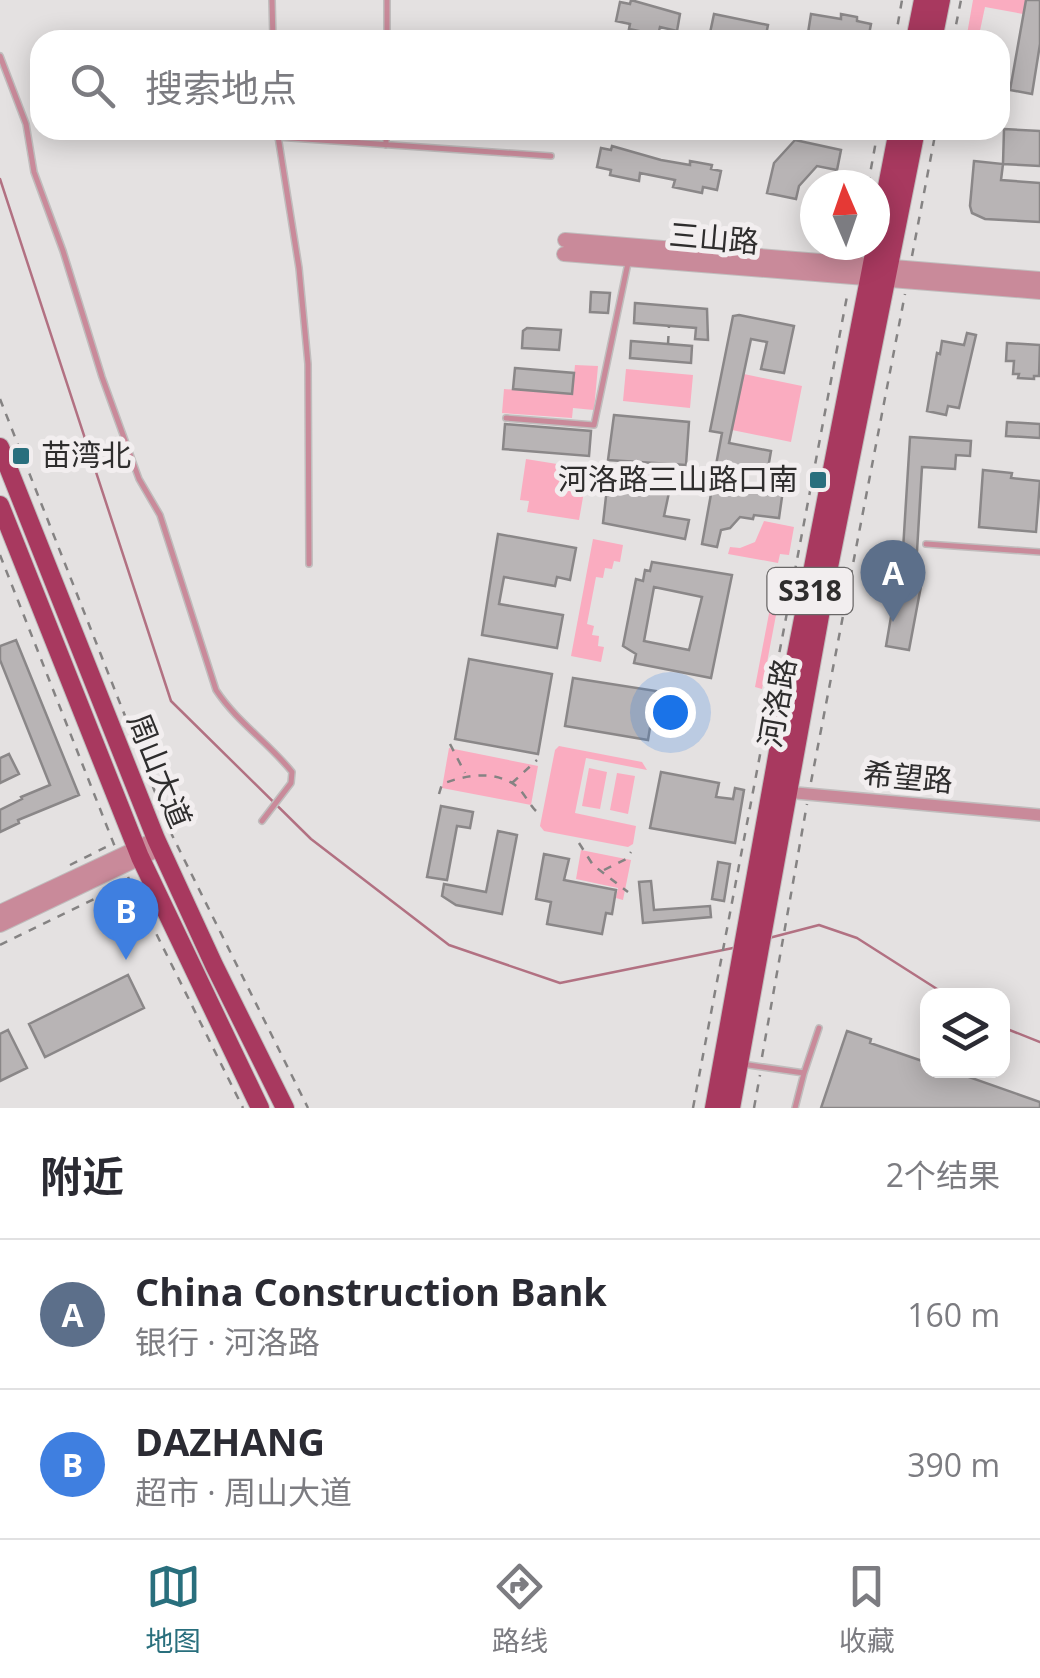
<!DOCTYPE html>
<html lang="zh">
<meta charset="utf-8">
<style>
body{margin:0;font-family:"Open Sans","Noto Sans SC",sans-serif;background:#f7f7f7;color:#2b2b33}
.controls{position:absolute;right:30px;bottom:30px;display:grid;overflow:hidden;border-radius:20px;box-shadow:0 5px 25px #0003}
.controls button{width:90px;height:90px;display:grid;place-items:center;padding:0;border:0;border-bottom:2px solid #e1e1e2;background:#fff;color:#2b2b33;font:50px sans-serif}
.compass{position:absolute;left:800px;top:170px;width:90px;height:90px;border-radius:50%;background:#fff;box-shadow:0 5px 25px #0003;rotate:358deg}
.you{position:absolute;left:670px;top:712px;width:35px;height:35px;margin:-25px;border:8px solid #fff;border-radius:50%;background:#1a73e8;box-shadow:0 0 0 15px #1a73e833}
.badge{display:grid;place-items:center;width:65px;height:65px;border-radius:50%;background:#296f7d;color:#fff;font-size:32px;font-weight:700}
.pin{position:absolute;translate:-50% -82px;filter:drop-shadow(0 2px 5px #0008)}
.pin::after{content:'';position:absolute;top:52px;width:35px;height:30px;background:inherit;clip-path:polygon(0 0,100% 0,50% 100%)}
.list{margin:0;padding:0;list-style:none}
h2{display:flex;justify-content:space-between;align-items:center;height:130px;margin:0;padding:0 40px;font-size:42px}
h2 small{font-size:32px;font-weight:400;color:#7c7c81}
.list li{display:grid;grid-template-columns:65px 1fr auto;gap:30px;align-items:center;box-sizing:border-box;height:150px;padding:0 40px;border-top:2px solid #e1e1e2}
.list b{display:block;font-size:38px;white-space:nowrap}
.list p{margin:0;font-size:32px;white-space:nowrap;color:#7c7c81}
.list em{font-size:32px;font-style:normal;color:#7c7c81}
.icon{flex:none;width:55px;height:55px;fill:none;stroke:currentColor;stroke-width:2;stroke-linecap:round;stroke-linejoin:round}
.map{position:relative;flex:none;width:1040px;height:1108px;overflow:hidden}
.search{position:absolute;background:#fff;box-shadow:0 5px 25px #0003;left:30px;right:30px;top:30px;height:110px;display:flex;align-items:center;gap:25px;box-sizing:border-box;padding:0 35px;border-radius:30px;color:#7c7c81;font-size:38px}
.sheet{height:430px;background:#fff}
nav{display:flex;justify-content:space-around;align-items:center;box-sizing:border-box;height:140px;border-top:2px solid #e1e1e2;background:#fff;font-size:28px;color:#7c7c81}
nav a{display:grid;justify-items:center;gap:5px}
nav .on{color:#296f7d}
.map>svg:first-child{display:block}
</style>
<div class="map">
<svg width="1040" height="1108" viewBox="0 0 1040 1108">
<rect width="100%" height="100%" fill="#e4e1e1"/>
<path fill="#faacc0" d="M973,0H1026L1023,14L985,7L978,40H966Z
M575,365L598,366L594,410L573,408L572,418L502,413L504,389L572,394Z
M626,369L693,375L690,408L623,401Z
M744,374L802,386L791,442L732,430Z
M526,459L588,469L579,520L527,512L529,501L520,500Z
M764,521L794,527L789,555L780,554L778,563L728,554L730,547L740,548L755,542Z
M593,539L623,545L620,562L614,561L612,569L605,568L603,578L596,577L587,624L594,626L592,635L599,636L598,646L604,647L601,662L571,656Z
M776,577L783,578L762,689L755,687Z
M559,746L642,762L647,770L586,758L575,813L636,826L633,844L628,847L544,831L540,826L555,750Z
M449,748L538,766L531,805L442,788Z
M589,768L607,772L600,809L582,806Z
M617,773L635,776L628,814L610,810Z
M581,850L631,860L623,900L616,898L618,888L576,879Z"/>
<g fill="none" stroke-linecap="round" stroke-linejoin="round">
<path stroke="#b27182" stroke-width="2.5" d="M0,179L171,701L311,839L449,945L560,983L733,948
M769,938L819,925L857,938L948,996
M1002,1027L1040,1042"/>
</g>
<path fill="#b8b4b5" stroke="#8a8788" stroke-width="2.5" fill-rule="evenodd" d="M631,0L680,14L677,31L660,27L658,35L629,29L630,24L616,21L620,2L630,4Z
M1026,0H1040V44L1032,94L1010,90Z
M714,14L768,25L765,40H727L728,36L710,33Z
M811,14L841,19V14L857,17V21L871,24L868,40H829V36L808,33Z
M1004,129L1040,131V166L1003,164Z
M795,140L841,150L837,170L817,166L799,186L796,199L767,193L774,163Z
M612,146L661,160L690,165V161L712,165L711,169L721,171L717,190L703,187L702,193L673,187L675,180L640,173L639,181L610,175L611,170L597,167L601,148L611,150Z
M974,161L1003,164L1001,180L1040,183V222L985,219L972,213L970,206Z
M591,292L610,293L608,313L590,312Z
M635,303L707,309L708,340L695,339L696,328L634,323Z
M739,315L794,326L784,373L761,369L767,342L751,339L729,443L771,451L767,474L716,465L722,433L710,431L733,316Z
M527,328L561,330L559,350L522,348L523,331Z
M967,333L976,335L959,408L948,406L946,415L927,411L937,353L940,354L942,341L964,345Z
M631,341L692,346L691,363L630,358Z
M1007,343L1040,345L1039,376H1034V379L1018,378L1019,374H1013L1014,361H1006Z
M515,368L574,373L572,394L513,389Z
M614,415L689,422L686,465L608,460Z
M1007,422L1040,424V438L1006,436Z
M505,424L591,431L589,456L503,449Z
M910,437L971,441L970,456L956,455L955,469L922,467L915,585L921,586L909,650L886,646L897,582H901Z
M609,470L671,483L664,516L689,520L685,539L603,523Z
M983,470L1012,473L1011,478L1040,481L1036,532L979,527Z
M769,480L784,483L779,518L754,515L753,519L740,517L730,528L721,530L717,547L702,544L713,483L767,494Z
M498,534L576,548L570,580L557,577L555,586L504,577L499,604L563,615L557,648L482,635Z
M652,562L732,575L711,678L634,663L636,654L623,646L636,579L643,581L645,570L650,571ZM654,587L702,597L689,650L644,641Z
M16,640L79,795L18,820L19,823L0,832V810L22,799L21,797L50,785L0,660V646Z
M469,659L552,674L538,754L455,739Z
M573,678L656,691L648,740L565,726Z
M9,754L19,774L0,783V758Z
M661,772L719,783L716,797L733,799L735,788L744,790L735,843L650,828Z
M441,806L473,812L470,828L457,826L447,880L427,877Z
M498,831L517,835L502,914L456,905L442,896L444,884L486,892Z
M544,854L569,859L564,880L616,890L612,914L606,913L602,934L547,924L551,902L536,899Z
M718,862L730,864L724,901L712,899Z
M651,881L654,910L710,906L711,917L643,923L639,882Z
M128,975L144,1008L45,1057L29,1024Z
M8,1030L27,1068L0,1081V1034Z
M847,1031L871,1039L870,1043L928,1063V1070H949L1040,1102V1108H821Z"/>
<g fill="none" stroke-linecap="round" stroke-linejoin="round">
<g stroke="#c0bdbd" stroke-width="8">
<path id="service" d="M272,0L273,40
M387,40V0
M0,56L26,124L34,172L63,251L102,377L139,479L160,515L216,690C237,722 268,742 292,772L291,783L262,821
M277,130L299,268L308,364L309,564
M277,137L551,156
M386,145V130
M506,418L594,425L628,263
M926,544L1040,552
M742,1064L804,1073L795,1108
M804,1073L819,1028"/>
</g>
<g stroke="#c0bdbd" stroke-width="14">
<path id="minor" d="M785,792L1040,815"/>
</g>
<g stroke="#c0bdbd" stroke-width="16">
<path id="tertiary" d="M565,240L1040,279
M564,254L1040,292
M0,912L156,839
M0,925L161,848"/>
</g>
<g stroke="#c0bdbd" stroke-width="20">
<path id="primary" d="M915,40L923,0
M933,40L941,0
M0,447L156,839L214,965L285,1108
M0,505L140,857L260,1108
M714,1108L787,701L898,130
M731,1108L827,577L916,130"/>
</g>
<path stroke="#858383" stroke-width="2.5" stroke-dasharray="8 8" stroke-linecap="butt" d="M895,40L902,0
M953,40L961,0
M868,185L878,130
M912,256L936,130
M668,344L669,326
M0,399L172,835L308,1108
M0,555L115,847
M450,744L465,773
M811,782L905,294
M512,783L537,760
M439,794L442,784C465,775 493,770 515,785C523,791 529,804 536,811
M579,843L593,865L628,892
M70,865L112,844
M604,870L626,859L631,852
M128,877L243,1108
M0,945L129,882
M762,1057L807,804
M693,1108L848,291
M754,1108L760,1075"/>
<use href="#service" stroke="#c98a9a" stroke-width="5"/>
<use href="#minor" stroke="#c98a9a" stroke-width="11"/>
<use href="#tertiary" stroke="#c98a9a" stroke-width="14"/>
<use href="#primary" stroke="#a8395f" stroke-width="18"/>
</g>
<g fill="#296f7d" stroke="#f2eeef" stroke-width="4">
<rect x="11" y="446" width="20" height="20" rx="5"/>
<rect x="808" y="470" width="20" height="20" rx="5"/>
</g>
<g text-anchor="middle" stroke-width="10" stroke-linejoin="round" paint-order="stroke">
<rect fill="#f2eeef" stroke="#696767" stroke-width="2.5" x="767.5" y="568" width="85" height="46" rx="8"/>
<g font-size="28" font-weight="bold" fill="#2e2d2d">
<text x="810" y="601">S318</text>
</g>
<g font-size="30" fill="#2e2d2d" stroke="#f2eeef">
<text transform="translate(714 239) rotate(5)" y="10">三山路</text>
<text transform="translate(778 703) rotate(-80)" y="10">河洛路</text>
<text transform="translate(159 771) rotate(68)" y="10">周山大道</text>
<text transform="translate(908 778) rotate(5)" y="10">希望路</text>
</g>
<g font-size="30" fill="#2e2d2d" stroke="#f2eeef" text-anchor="start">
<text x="41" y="466">苗湾北</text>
<text x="798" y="490" text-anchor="end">河洛路三山路口南</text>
</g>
</g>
</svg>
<div class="controls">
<button><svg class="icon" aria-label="layers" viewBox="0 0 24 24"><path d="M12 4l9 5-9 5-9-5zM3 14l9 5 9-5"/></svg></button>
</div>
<svg class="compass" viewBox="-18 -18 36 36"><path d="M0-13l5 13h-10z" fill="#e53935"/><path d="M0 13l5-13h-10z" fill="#7c7c81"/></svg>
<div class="you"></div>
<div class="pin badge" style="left:893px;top:622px;background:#5c6f8a">A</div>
<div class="pin badge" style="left:126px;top:960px;background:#3f7fe0">B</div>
<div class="search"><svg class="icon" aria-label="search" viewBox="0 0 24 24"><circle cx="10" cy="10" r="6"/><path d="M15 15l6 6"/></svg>搜索地点</div>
</div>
<section class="sheet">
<h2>附近<small>2个结果</small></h2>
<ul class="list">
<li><span class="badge" style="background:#5c6f8a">A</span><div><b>China Construction Bank</b><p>银行 · 河洛路</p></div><em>160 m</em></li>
<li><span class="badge" style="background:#3f7fe0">B</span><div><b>DAZHANG</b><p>超市 · 周山大道</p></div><em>390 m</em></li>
</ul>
</section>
<nav>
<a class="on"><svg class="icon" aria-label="map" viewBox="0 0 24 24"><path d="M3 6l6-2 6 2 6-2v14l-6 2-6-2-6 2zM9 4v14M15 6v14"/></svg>地图</a>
<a><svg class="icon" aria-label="directions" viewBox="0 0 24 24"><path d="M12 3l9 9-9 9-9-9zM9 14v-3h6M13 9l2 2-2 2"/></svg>路线</a>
<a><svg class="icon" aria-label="saved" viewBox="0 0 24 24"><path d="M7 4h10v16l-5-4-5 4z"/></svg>收藏</a>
</nav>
